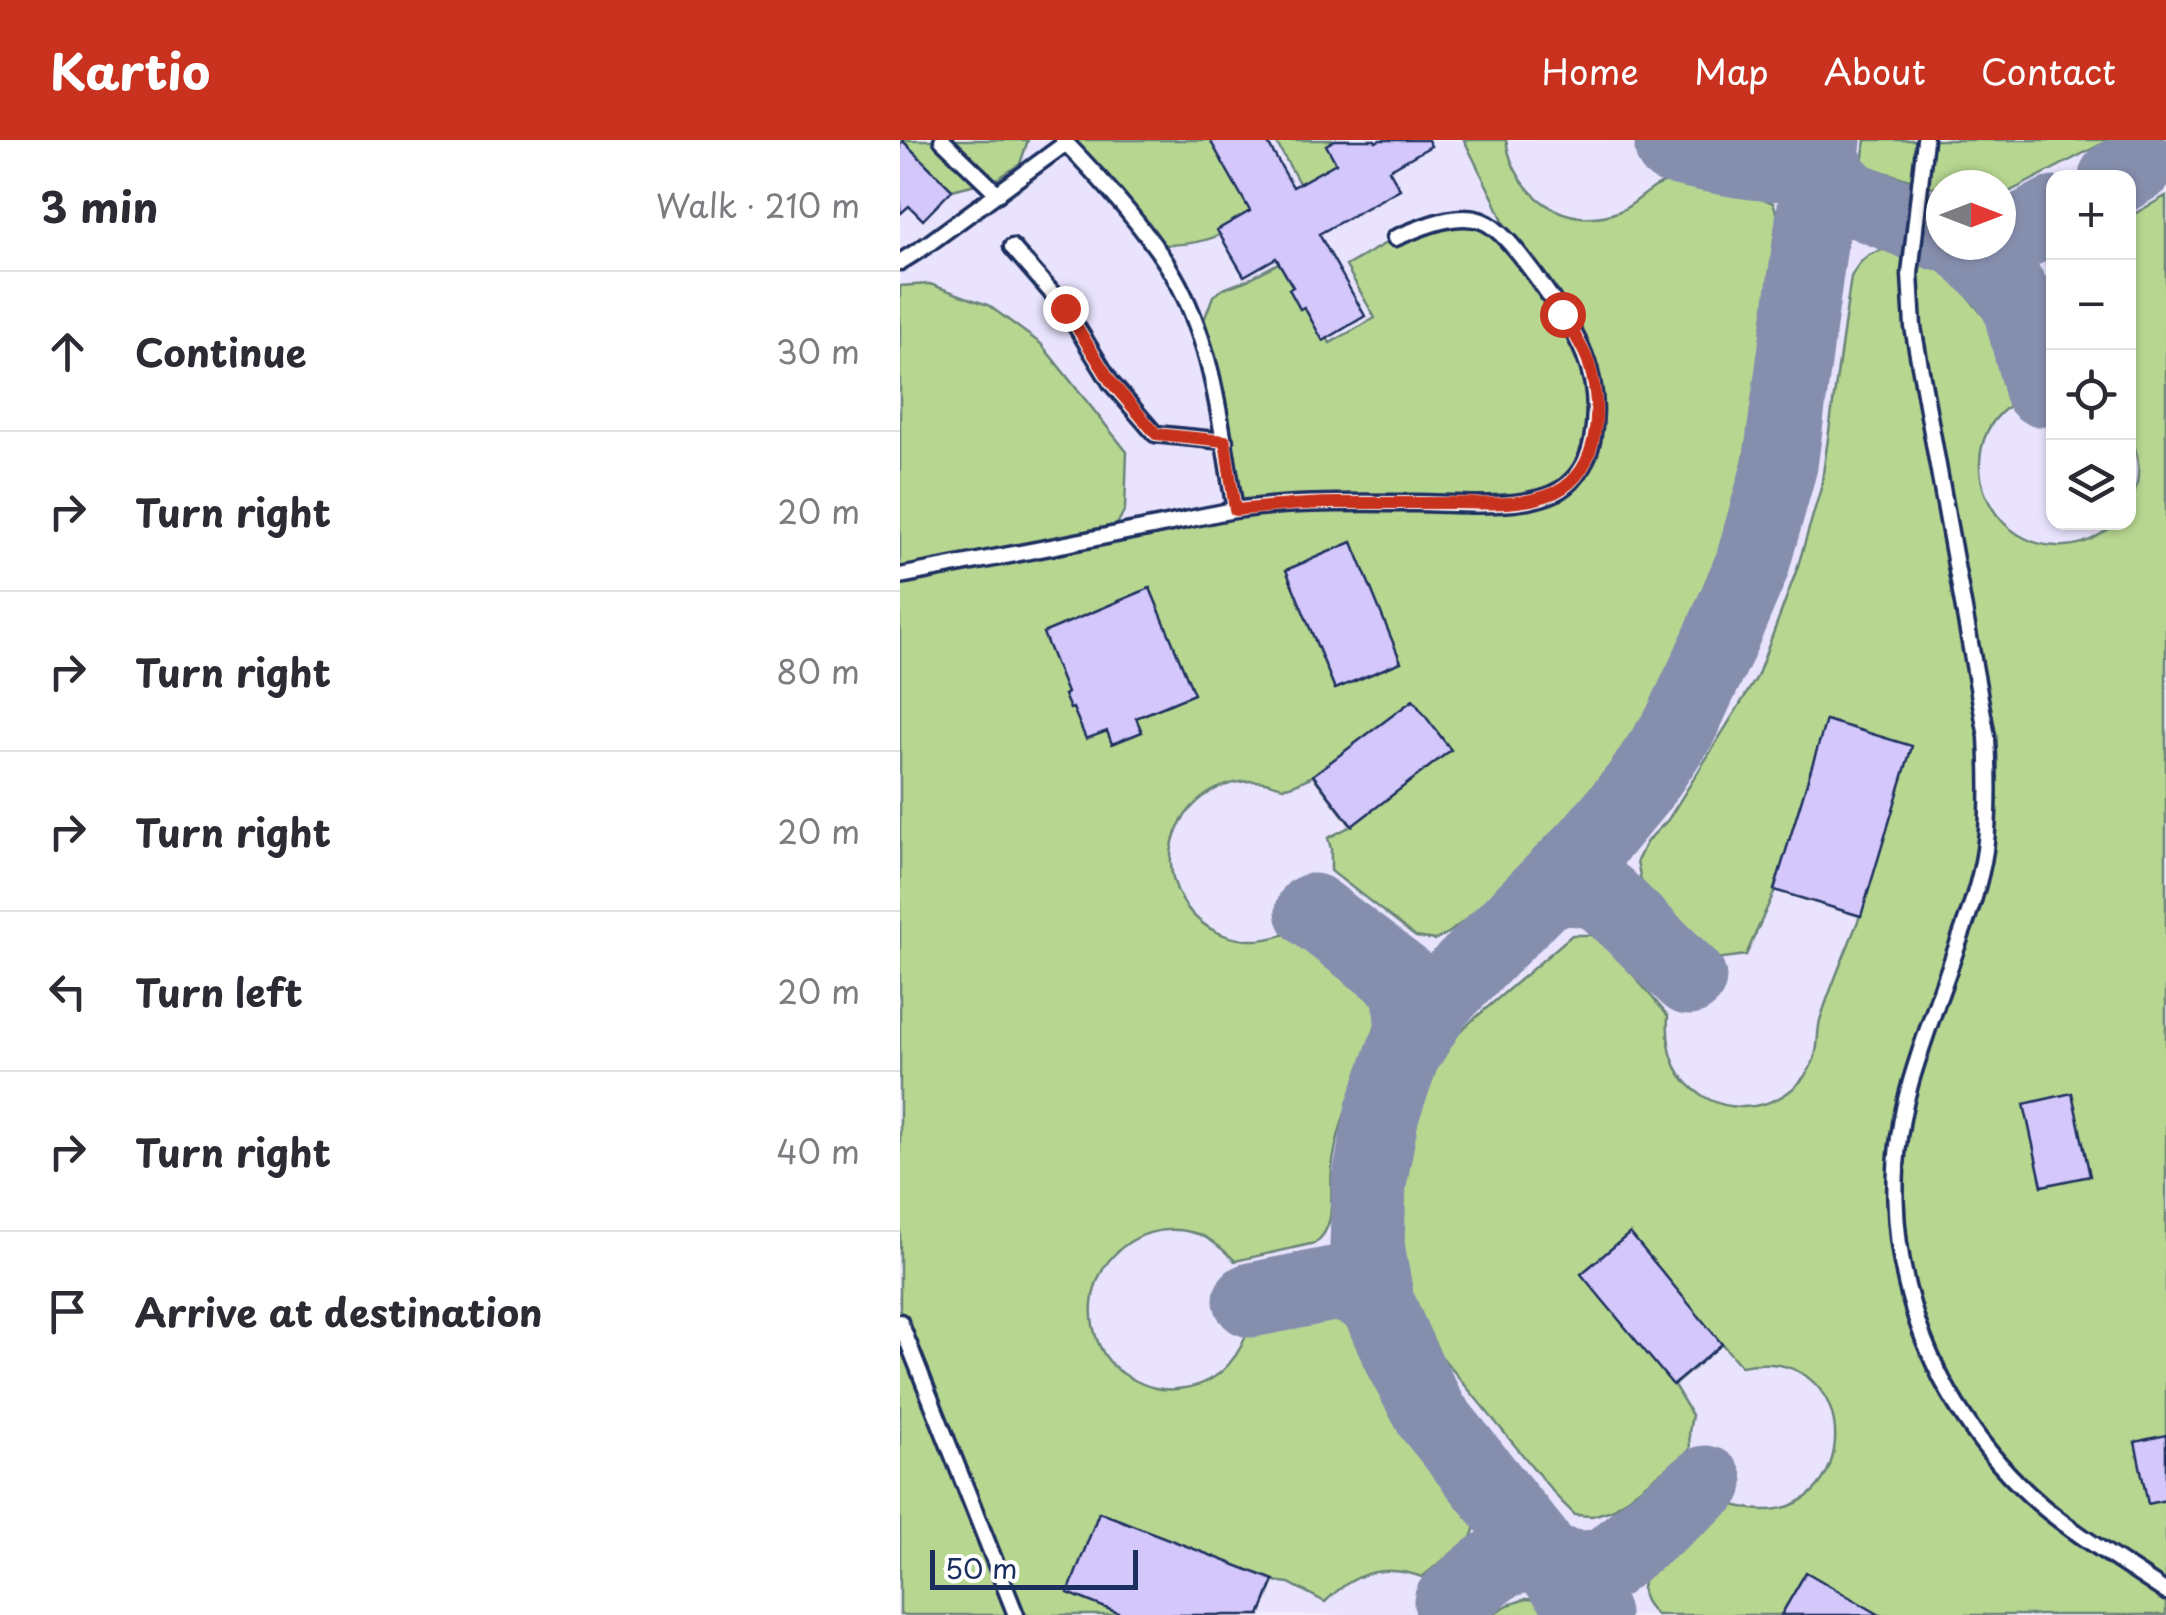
<!DOCTYPE html>
<meta charset="utf-8">
<style>
body{margin:0;font-family:"Playpen Sans",sans-serif;background:#f2f2f3;color:#2b2b33}
.controls{position:absolute;right:30px;top:30px;display:grid;overflow:hidden;border-radius:20px;box-shadow:0 2px 8px #0004}
.controls button{width:90px;height:90px;display:grid;place-items:center;padding:0;border:0;border-bottom:2px solid #e1e1e2;background:#fff;color:#2b2b33;font:50px sans-serif}
.compass{position:absolute;left:1026px;top:30px;width:90px;height:90px;border-radius:50%;background:#fff;box-shadow:0 2px 8px #0004;rotate:90deg}
.scale{position:absolute;left:30px;bottom:25px;width:208px;box-sizing:border-box;padding-left:10px;border:5px solid #1b2f5e;border-top:0;font-size:28px;line-height:35px;white-space:nowrap;color:#1b2f5e;-webkit-text-stroke:8px #fff;paint-order:stroke}
.stop{position:absolute;width:30px;height:30px;margin:-22px;border:8px solid #c8321e;border-radius:50%;background:#fff}
.stop.end{background:#c8321e;border-color:#fff;box-shadow:0 2px 10px #0008}
.list{margin:0;padding:0;list-style:none}
h2{display:flex;justify-content:space-between;align-items:center;height:130px;margin:0;padding:0 40px;font-size:42px}
h2 small{font-size:32px;font-weight:400;color:#7c7c81}
.list li{display:grid;grid-template-columns:65px 1fr auto;gap:30px;align-items:center;box-sizing:border-box;height:160px;padding:0 40px;border-top:2px solid #e1e1e2}
.list b{display:block;font-size:38px;white-space:nowrap}
.list em{font-size:32px;font-style:normal;color:#7c7c81}
.icon{flex:none;width:55px;height:55px;fill:none;stroke:currentColor;stroke-width:2;stroke-linecap:round;stroke-linejoin:round}
.map{position:relative;flex:none;width:1266px;height:1475px;overflow:hidden}
header{display:flex;align-items:center;gap:60px;box-sizing:border-box;height:140px;padding:0 50px;background:#c8321e;color:#fff}
header strong{font-size:48px}
nav{display:flex;gap:55px;margin-inline-start:auto;font-size:35px}
main{display:flex}
aside{flex:1;background:#fff}
.map>svg:first-child{display:block}
</style>
<header>
<strong>Kartio</strong>
<nav><a>Home</a><a>Map</a><a>About</a><a>Contact</a></nav>
</header>
<main>
<aside>
<h2>3 min<small>Walk · 210 m</small></h2>
<ul class="list">
<li><svg class="icon" aria-label="ahead" viewBox="0 0 24 24"><path d="M12 20V5M6 11l6-6 6 6"/></svg><div><b>Continue</b></div><em>30 m</em></li>
<li><svg class="icon" aria-label="right" viewBox="0 0 24 24"><path d="M7 20v-9h11M14 6l5 5-5 5"/></svg><div><b>Turn right</b></div><em>20 m</em></li>
<li><svg class="icon" aria-label="right" viewBox="0 0 24 24"><path d="M7 20v-9h11M14 6l5 5-5 5"/></svg><div><b>Turn right</b></div><em>80 m</em></li>
<li><svg class="icon" aria-label="right" viewBox="0 0 24 24"><path d="M7 20v-9h11M14 6l5 5-5 5"/></svg><div><b>Turn right</b></div><em>20 m</em></li>
<li><svg class="icon" aria-label="left" viewBox="0 0 24 24"><path d="M17 20v-9H6M10 6l-5 5 5 5"/></svg><div><b>Turn left</b></div><em>20 m</em></li>
<li><svg class="icon" aria-label="right" viewBox="0 0 24 24"><path d="M7 20v-9h11M14 6l5 5-5 5"/></svg><div><b>Turn right</b></div><em>40 m</em></li>
<li><svg class="icon" aria-label="arrive" viewBox="0 0 24 24"><path d="M6 21V4h12l-3 4 3 4H6"/></svg><div><b>Arrive at destination</b></div></li>
</ul>
</aside>
<div class="map">
<svg width="1266" height="1475" viewBox="0 0 1266 1475">
<rect width="100%" height="100%" fill="#f2eefe"/>
<filter id="ink" filterUnits="userSpaceOnUse"><feTurbulence type="fractalNoise" baseFrequency=".01" numOctaves="2"/><feDisplacementMap in="SourceGraphic" scale="20" xChannelSelector="R" yChannelSelector="G"/><feConvolveMatrix kernelMatrix="1 2 1 2 8 2 1 2 1" color-interpolation-filters="sRGB"/></filter>
<g filter="url(#ink)">
<path fill="#e9e3fd" fill-rule="evenodd" d="M0,0H1266V1475H0ZM1154,38H1228V382H1154ZM1041,45H1101V105H1041Z"/>
<path fill="#b7d791" stroke="#698378" stroke-width="2.5" d="M1,0H128L120,24L99,38L52,50Z
M163,0H316L358,76C318,98 300,106 254,105Z
M375,0H446L447,25L403,50Z
M564,0H606C614,55 666,93 720,71C739,63 752,42 774,41C781,41 790,44 797,45C823,50 849,52 873,63L878,75V98L862,215L844,319L824,407L793,482L758,557L710,629L654,698L610,744L550,792L535,800L516,797L431,731V709L428,698L451,686L413,636C405,639 393,647 384,647C382,647 372,644 370,643C347,638 321,643 303,657C229,716 294,827 385,794C403,804 464,847 474,863C478,869 477,870 478,878C464,928 438,977 432,1029C429,1055 438,1086 415,1103L335,1121C324,1110 312,1099 298,1094C231,1072 172,1138 198,1202C204,1217 213,1228 227,1236C247,1248 263,1252 285,1248C321,1243 342,1214 351,1181L428,1177L441,1181L452,1190L476,1241L506,1291L543,1339L570,1369L574,1380V1390L571,1398L522,1437C481,1423 454,1433 425,1462L389,1443L374,1441L360,1475H0V146L30,144L88,165L141,204L227,312L225,369L212,394L335,370L299,194L313,156L323,149L347,140L384,120L430,203L475,178L446,126L495,98L523,87L583,81L613,104L594,60Z
M965,0H1209L1101,56V45H1041V50L962,25Z
M1266,56V1475H756C748,1466 742,1460 742,1448C744,1417 806,1380 831,1364C962,1407 974,1200 841,1226L822,1204L774,1245L792,1275L789,1292L790,1310L712,1370L692,1376L675,1375L659,1359L541,1216L513,1159L503,1106V1053L510,996L525,943L560,891L672,795H692L712,810L768,876C766,909 773,937 803,956C841,980 895,963 913,922C920,907 916,891 921,877C932,843 947,809 960,776L875,750L846,815L816,819L741,741L737,721L747,701L768,680L857,537L897,429L921,348L951,137C962,115 971,112 995,107L1052,137L1097,193L1112,230L1119,258C1106,268 1094,277 1087,292C1064,343 1100,404 1156,406C1171,407 1188,403 1201,394C1212,387 1215,383 1228,382C1229,362 1233,360 1237,343C1241,323 1235,306 1228,287L1229,77Z
M626,1459L640,1460L656,1475H591L608,1465Z"/>
<g fill="none" stroke-linecap="round" stroke-linejoin="round">
<path stroke="#868eae" stroke-width="75" d="M772,7C798,12 875,31 897,21C906,17 914,8 920,0
M922,16L932,40L949,57L1041,94
M1216,38L1239,24
M1101,100L1121,92L1154,74
M1066,105L1103,140L1119,164L1141,249
M645,751C670,747 681,747 704,756L789,838
M413,771L503,840L510,853L513,898
M351,1160L433,1144C451,1145 462,1152 477,1162
M649,1421C673,1428 684,1431 708,1423L806,1343
M551,1462C585,1434 597,1412 645,1416
M692,1475L532,1276L502,1220L477,1162L467,1105L469,1044L482,973L503,914L535,862L688,708L739,647L780,586L818,505L852,425L880,325L924,0"/>
</g>
<path fill="#d4c8fa" stroke="#1b2f5e" stroke-width="2.5" d="M310,0H366L393,47L436,23L426,5L435,0H475L476,2L480,0H528L531,6L489,30L500,49L419,94L465,176L423,201L404,167L400,169L389,149L393,147L376,118L344,136L317,90L350,71Z
M3,1L52,50L23,80L9,66L0,74V4Z
M452,402L501,522L435,549L386,430Z
M250,448L294,554L236,578L242,592L212,604L207,591L186,599L173,568L170,569L164,555L167,553L143,493Z
M513,560L551,610L452,686L413,635Z
M926,580L1012,606L961,776L874,750Z
M1172,953L1190,1036L1142,1046L1124,964Z
M730,1093L822,1204L773,1245L681,1134Z
M1266,1295V1360L1248,1364L1235,1302Z
M199,1372L374,1440L360,1475H223L168,1453Z
M906,1432L980,1475H881Z"/>
<g fill="none" stroke-linecap="round" stroke-linejoin="round">
<g stroke="#1b2f5e" stroke-width="21">
<path id="lane" d="M42,0L98,54
M163,0C201,39 254,97 279,145C315,214 322,295 335,370
M1025,0L1010,134L1013,187L1087,597C1089,635 1090,673 1085,710C1080,745 1067,779 1055,812C1040,855 1024,897 1011,941C966,1095 1021,1262 1142,1366C1180,1398 1225,1424 1266,1452
M112,107L165,168L211,243L255,294L325,301
M0,122L24,107L166,3
M0,436C77,421 154,407 231,391C266,385 300,376 335,370C395,361 457,363 517,363C558,363 625,371 660,350C677,339 688,321 692,301C705,229 674,190 635,135C623,119 601,88 582,81C556,71 519,88 495,98
M0,1182L116,1475"/>
</g>
<use href="#lane" stroke="#fff" stroke-width="14"/>
</g>
</g>
<g fill="none" stroke-linecap="round" stroke-linejoin="round" filter="url(#ink)">
<path stroke="#c8321e" stroke-width="12" d="M165,168L211,242L256,294L325,301L335,370C368,367 401,363 435,363C473,363 511,363 550,363C584,363 624,367 656,352C702,329 702,263 688,221C682,205 671,189 662,174"/>
</g>
</svg>
<div class="controls">
<button>+</button>
<button>−</button>
<button><svg class="icon" aria-label="locate" viewBox="0 0 24 24"><circle cx="12" cy="12" r="6"/><path d="M12 2v4M12 18v4M2 12h4M18 12h4"/></svg></button>
<button><svg class="icon" aria-label="layers" viewBox="0 0 24 24"><path d="M12 4l9 5-9 5-9-5zM3 14l9 5 9-5"/></svg></button>
</div>
<svg class="compass" viewBox="-18 -18 36 36"><path d="M0-13l5 13h-10z" fill="#e53935"/><path d="M0 13l5-13h-10z" fill="#7c7c81"/></svg>
<div class="scale">50 m</div>
<div class="stop" style="left:662px;top:174px"></div>
<div class="stop end" style="left:165px;top:168px"></div>
</div>
</main>
